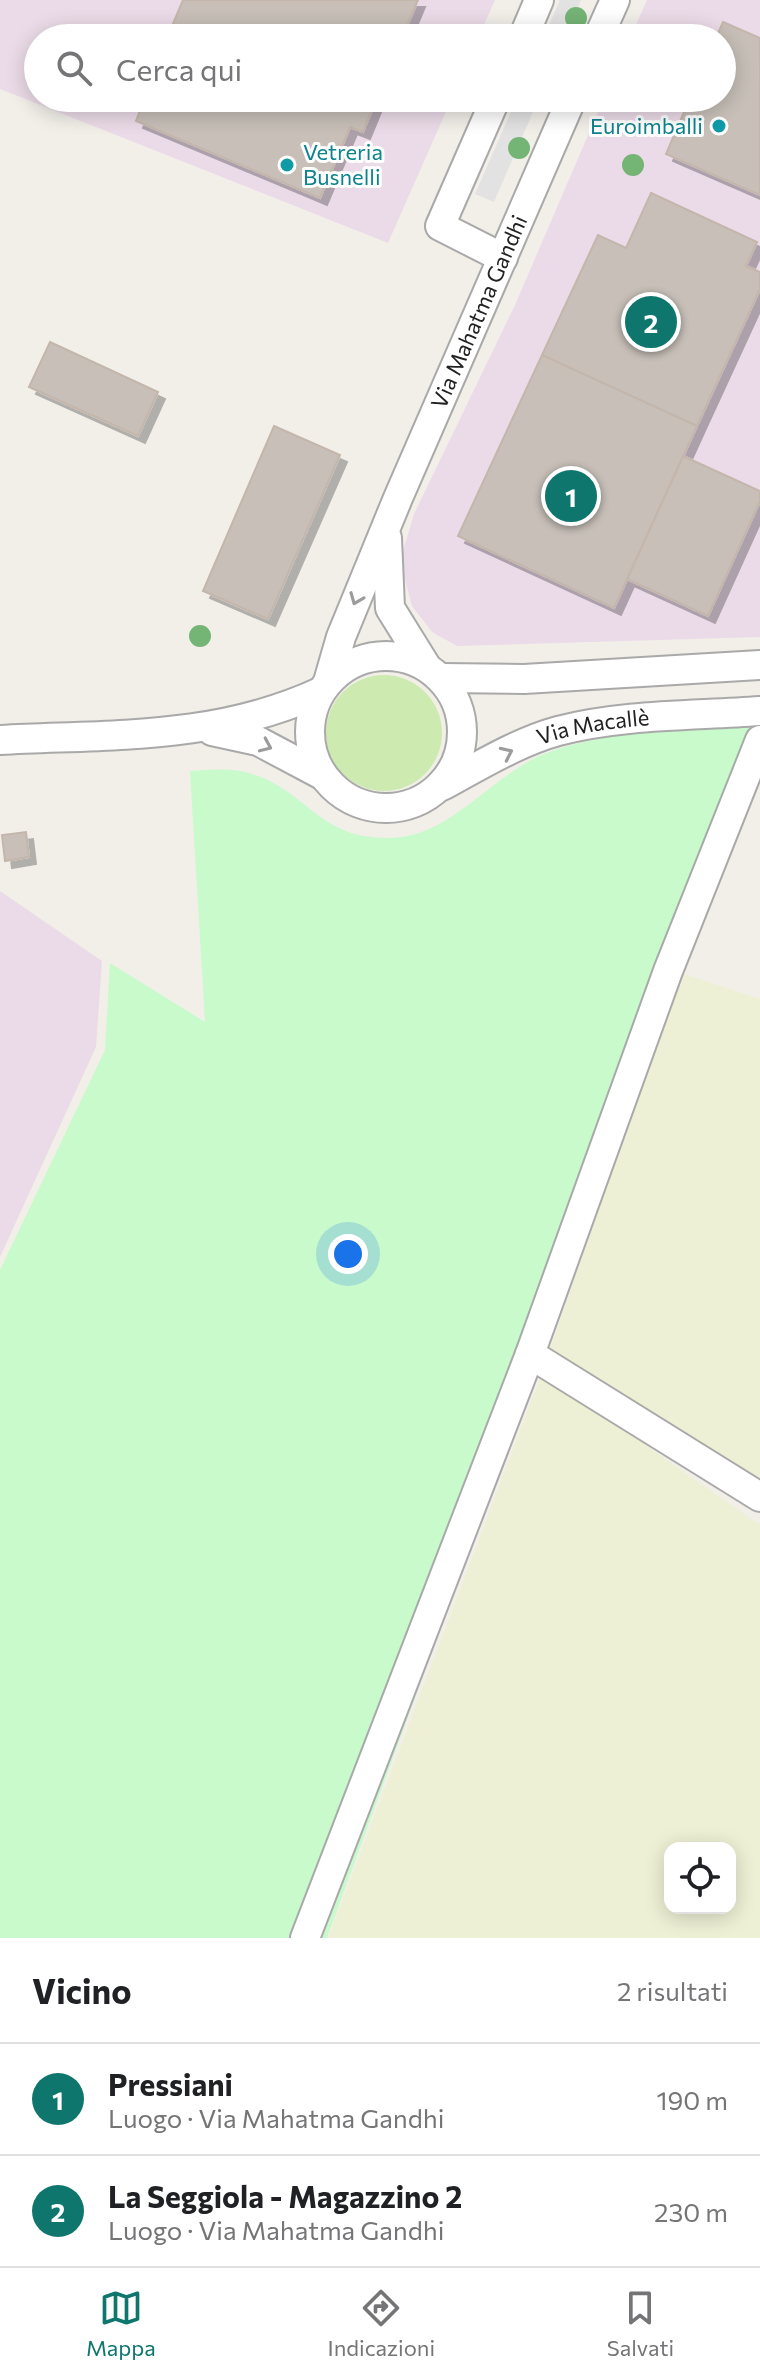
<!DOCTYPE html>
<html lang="it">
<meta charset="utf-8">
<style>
body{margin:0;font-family:Commissioner,sans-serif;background:#f2f2f2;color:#202124}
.controls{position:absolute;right:24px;bottom:24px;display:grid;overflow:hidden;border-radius:16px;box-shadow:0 4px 20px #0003}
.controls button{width:72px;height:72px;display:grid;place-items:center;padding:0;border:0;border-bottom:2px solid #e0e0e0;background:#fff;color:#202124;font:40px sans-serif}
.you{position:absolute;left:348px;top:1254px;width:28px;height:28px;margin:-20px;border:6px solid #fff;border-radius:50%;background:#1a73e8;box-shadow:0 0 0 12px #1a73e833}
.badge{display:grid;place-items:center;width:52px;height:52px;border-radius:50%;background:#0f766e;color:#fff;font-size:26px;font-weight:700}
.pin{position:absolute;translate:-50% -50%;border:4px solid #fff;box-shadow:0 2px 8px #0006}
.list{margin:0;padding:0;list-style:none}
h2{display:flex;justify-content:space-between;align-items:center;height:104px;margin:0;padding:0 32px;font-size:34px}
h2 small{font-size:26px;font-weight:400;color:#757577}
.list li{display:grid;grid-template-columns:52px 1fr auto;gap:24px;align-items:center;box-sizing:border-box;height:112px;padding:0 32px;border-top:2px solid #e0e0e0}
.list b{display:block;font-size:30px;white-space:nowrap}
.list p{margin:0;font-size:26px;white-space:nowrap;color:#757577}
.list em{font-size:26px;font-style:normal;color:#757577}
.icon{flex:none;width:44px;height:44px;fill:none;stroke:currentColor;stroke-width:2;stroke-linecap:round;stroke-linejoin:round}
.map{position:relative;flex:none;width:760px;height:1938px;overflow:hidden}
.search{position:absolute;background:#fff;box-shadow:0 4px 20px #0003;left:24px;right:24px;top:24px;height:88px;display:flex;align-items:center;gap:20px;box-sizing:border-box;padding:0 28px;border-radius:44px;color:#757577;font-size:30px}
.sheet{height:328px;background:#fff}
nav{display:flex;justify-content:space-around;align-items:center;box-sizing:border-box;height:112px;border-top:2px solid #e0e0e0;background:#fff;font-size:22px;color:#757577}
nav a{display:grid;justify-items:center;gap:4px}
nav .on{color:#0f766e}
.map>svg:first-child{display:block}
</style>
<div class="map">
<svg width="760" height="1938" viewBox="0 0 760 1938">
<defs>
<filter id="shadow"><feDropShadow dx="7" dy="7" stdDeviation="0" flood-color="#0004"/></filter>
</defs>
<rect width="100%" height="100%" fill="#f2efe9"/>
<path fill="#ebdbe8" d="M0,0H495L478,38H38V98H452L388,243L0,89Z
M647,0H760V637L457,646L432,632L412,606L400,561L414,514L515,305L604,98H722V38H630Z
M0,891L102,961L96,1047L0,1257Z"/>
<path fill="#eef0d5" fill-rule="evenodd" d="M681,973L760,999V1482L548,1355Z
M542,1373L760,1525V1938H328ZM670,1848H730V1908H670Z"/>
<path fill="#cdebb0" d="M326 733a58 58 0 1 1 116 0a58 58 0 1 1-116 0Z"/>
<path fill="#c8facc" d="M760,719V777L681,972L327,1938H0V1270L105,1050L110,963L205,1022L190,771C208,770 227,768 245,772C307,787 316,840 391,838C450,837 492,775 544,754C600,731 697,727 760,719Z"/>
<path fill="#e2e2e2" d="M560,0H581L565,38H543Z
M517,98H539L494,202L475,194Z"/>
<path fill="#c7bfb8" stroke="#c4b6ab" stroke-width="2" filter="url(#shadow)" d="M183,0H418L402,38H167Z
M723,22L760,38V195L666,154L690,98H722V38H716Z
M145,98H377L363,132L350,127L320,198L136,121Z
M651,193L757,242L746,266L760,272V289L697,426L542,355L598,235L626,248Z
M50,342L158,392L138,436L29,387Z
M542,355L697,426L614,608L458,536Z
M274,426L340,455L268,619L203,591Z
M683,456L760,491V501L708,616L627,579Z
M26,832L29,857L5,861L2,835Z"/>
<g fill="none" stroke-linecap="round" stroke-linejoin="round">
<g stroke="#a9a9a9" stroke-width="32">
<g id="minor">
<path d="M523,38L539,0"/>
<path d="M598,38L615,0"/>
<path d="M496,98L440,226L503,258"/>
<path d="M387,538L390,608L426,666"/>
<circle cx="386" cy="732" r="76"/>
<path d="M441,678L524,679L760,665"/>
<path id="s1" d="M328,682L341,637L398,498L572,98"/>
<path d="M212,731L258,741L322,775"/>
<path d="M0,740C112,734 216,740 320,692"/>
<path id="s2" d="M442,786C479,766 518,742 558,731C623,714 694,716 760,711"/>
<path d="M530,1354L760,1497"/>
<path d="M305,1938L530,1354L668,971L760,740"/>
</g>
</g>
<use href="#minor" stroke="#fff" stroke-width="28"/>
</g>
<g fill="#74b475">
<circle cx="576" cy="18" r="11"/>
<circle cx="519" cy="148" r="11"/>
<circle cx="633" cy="165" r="11"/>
<circle cx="200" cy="636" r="11"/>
</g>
<defs><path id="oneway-chevron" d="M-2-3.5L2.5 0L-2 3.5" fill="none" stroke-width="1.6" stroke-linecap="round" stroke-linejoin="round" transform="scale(2)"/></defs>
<g stroke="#9c9c9c">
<use href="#oneway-chevron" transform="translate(356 599) rotate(112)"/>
<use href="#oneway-chevron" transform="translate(266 746) rotate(24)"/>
<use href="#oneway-chevron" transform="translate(507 753) rotate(-25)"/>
</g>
<g fill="#0f9aa8" stroke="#fff" stroke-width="3">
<circle cx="719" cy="126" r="8"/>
<circle cx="287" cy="165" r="8"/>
</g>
<g text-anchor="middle" stroke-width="6" stroke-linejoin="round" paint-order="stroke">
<g font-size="22" fill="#0d838f" stroke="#fff" text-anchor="end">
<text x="703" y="134">Euroimballi</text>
<text x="303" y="160" text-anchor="start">Vetreria<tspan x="303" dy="25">Busnelli</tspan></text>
</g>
<g font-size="22" fill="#222" stroke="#fff">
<text dy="8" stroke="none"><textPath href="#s1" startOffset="400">Via Mahatma Gandhi</textPath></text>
<text dy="8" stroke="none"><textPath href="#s2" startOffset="164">Via Macallè</textPath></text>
</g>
</g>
</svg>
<div class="controls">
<button><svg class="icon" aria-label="locate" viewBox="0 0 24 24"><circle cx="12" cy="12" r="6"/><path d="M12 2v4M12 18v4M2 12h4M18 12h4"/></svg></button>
</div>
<div class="you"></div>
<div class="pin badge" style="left:571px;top:496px">1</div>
<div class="pin badge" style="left:651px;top:322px">2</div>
<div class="search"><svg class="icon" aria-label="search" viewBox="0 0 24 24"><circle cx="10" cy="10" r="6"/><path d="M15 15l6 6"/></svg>Cerca qui</div>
</div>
<section class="sheet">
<h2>Vicino<small>2 risultati</small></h2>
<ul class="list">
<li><span class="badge">1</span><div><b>Pressiani</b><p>Luogo · Via Mahatma Gandhi</p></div><em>190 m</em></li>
<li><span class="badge">2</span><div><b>La Seggiola - Magazzino 2</b><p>Luogo · Via Mahatma Gandhi</p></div><em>230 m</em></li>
</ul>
</section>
<nav>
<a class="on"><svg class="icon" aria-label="map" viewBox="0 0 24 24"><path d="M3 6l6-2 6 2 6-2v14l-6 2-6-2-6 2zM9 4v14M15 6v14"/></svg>Mappa</a>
<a><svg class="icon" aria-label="directions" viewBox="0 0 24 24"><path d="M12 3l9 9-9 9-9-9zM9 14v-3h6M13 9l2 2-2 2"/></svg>Indicazioni</a>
<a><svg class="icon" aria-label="saved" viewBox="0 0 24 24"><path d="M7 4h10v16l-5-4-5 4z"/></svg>Salvati</a>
</nav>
